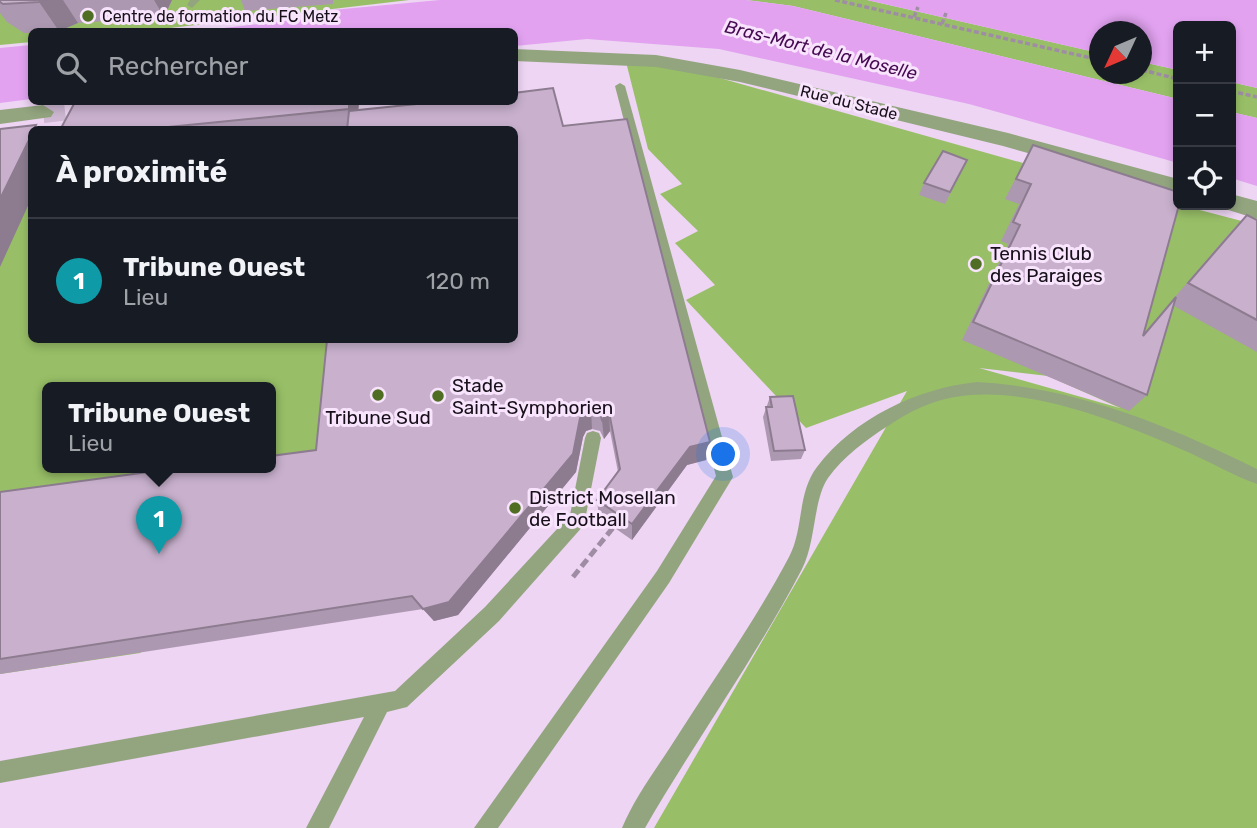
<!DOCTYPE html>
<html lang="fr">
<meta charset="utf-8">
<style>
body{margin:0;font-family:Rubik,sans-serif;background:#242831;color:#f1f3f6}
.controls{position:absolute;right:21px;top:21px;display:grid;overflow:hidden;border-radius:10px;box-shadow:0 4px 10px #0003}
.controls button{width:63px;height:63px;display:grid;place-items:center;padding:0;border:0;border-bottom:2px solid #363941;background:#171b24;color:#f1f3f6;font:35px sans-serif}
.compass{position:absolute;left:1089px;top:21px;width:63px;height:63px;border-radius:50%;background:#171b24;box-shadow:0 4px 10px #0003;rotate:226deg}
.you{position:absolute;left:724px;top:455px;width:24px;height:24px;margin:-18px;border:5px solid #fff;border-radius:50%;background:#1a73e8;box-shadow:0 0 0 10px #1a73e833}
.badge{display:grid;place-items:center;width:46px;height:46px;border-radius:50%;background:#0b8043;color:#fff;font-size:23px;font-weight:700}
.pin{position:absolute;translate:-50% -58px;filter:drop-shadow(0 2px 4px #0008)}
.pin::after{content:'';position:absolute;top:37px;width:24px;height:21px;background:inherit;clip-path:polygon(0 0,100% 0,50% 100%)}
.popup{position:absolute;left:42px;top:382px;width:234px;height:91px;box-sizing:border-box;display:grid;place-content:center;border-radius:10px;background:#171b24;filter:drop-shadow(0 2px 5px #0005);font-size:23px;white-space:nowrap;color:#9ea1a6}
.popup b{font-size:26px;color:#f1f3f6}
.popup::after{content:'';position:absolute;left:50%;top:100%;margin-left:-14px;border:14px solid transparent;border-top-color:#171b24}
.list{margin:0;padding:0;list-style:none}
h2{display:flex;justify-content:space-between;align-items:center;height:91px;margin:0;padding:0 28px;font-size:30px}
h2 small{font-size:23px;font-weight:400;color:#9ea1a6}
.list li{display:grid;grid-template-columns:46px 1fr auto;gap:21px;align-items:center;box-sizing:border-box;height:126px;padding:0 28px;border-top:2px solid #363941}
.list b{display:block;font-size:26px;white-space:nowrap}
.list p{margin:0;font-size:23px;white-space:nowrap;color:#9ea1a6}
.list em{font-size:23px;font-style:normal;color:#9ea1a6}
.icon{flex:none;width:38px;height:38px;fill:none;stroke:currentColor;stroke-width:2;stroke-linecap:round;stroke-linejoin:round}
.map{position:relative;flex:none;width:1257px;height:828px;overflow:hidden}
.search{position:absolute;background:#171b24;box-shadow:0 4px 10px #0003;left:28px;top:28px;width:490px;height:77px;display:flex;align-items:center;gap:18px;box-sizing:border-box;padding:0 24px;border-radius:10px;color:#9ea1a6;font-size:26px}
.panel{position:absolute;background:#171b24;box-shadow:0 4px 10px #0003;left:28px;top:126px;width:490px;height:217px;border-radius:10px}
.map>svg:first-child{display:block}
</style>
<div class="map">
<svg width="1257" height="828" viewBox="0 0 1257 828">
<rect width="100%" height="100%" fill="#edd5f3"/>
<path fill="#98bf67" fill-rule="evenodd" d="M0,0H409L144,31L32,32L31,42L0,45Z
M746,0H867L1099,53L1100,74H1142V62L1178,70V99L793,6Z
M626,62L702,73L1062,174L1257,225V828H654L907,391L806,428L686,300L715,285L675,243L698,231L660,194L682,184L648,149ZM979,368L1048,376L1120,408Z
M1231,82L1257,88V118L1231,112Z
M555,112L587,281L140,653L0,674V184L31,181L32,340H514V130ZM47,388H271V468H47Z"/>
<path fill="#e2a2f0" d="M440,0H746L793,6L1178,99V163L969,104L719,49L587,39L515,46L514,32L198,31L310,18L311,12Z
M867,0H1257V88L1231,82V26H1178V70L1142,62V32H1100L1099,53Z
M31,45V99L0,103V48Z
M1231,112L1257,118V186L1231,178Z"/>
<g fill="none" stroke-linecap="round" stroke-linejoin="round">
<path stroke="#cdb7d2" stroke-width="22" stroke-dasharray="22 11" stroke-linecap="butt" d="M43,112L130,102"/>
<path stroke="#9f8da4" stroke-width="3.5" stroke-dasharray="5 2.5" stroke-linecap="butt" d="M835,0L1100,60
M914,17L918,7
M942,24L946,13
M1094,59L1096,48
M1142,70L1178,79
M1231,91L1257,97"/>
<path stroke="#9f8da4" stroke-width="5" stroke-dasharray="9 4.5" stroke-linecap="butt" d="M573,577L616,524"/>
<path fill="#93a57f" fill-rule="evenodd" d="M190,0H200L192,8L187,5Z
M620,83L625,86L733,477L669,583L498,828H474L657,571L716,476L615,86Z
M977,382C1075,387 1170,426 1257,469V484C1234,476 1212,463 1190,453C1124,424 1028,384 955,397C931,401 908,412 888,426C867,439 843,457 828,478C813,500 816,542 802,569C755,659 695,741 645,828H622C634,799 654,772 671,746C710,684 754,623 789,557C804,529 797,493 817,467C854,418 918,388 977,382Z
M593,431L599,433L601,438L584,525L499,621L407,707L387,712L329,828H306L364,717L0,783V761L395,691L485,607L570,515L585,438L587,433Z"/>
<path fill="#93a57f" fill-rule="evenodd" d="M514,49L656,55L740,70L1008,133L1178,179V195L1003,146L740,82L656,67L514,61Z
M43,105L54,112L51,117L0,124V110Z
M1231,194L1257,201V219L1222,208L1220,205H1231Z"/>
</g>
<path fill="#ad98b1" d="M0,0H172L164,17L78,23L59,31L32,32V33H24L7,22L0,13Z
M241,0H333V4L245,11Z
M75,102H359L358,110L563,126L710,442L706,460L687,465L632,540L599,517L597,500L618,472L610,431L604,439L600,431L592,429L586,431L583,437L576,472L458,615L434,621L423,609L0,674V492L316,450L514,130H60Z
M1033,145L1144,333L1170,304H1169L1227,236L1247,215L1257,220V352L1174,306L1147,395L1129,411L962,340L1008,244L1001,241L1019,204L1005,199Z
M967,160L945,204L919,195L924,183Z
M770,397L805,450L801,459L771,461L763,417Z"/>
<path fill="#8d7c90" d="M44,0H63L78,23L59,31L39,2Z
M154,0H172L164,17Z
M349,102H359L357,130L349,109Z
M32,134V197L0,267V199Z
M591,409L592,429L586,431L583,437L576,472L458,615L434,621L423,609L580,418L584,411Z
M609,412L610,431L604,439L602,420Z
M710,442L706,460L687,465L632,540V524L690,447Z"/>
<path fill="#c9b1ce" stroke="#8d7c90" stroke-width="2" d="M0,0H44L39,2L3,4L0,2Z
M553,88L563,126L627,119L710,442L690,447L632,524L597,500L620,469L609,412L602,420L599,411L591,409L584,411L580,418L573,454L449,602L423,609L412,596L0,659V492L178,468H271V456L316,450L327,340H514V130H347L349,111L436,102H514V93Z
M75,102H349V109L138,130H60Z
M36,125L34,130H32V134L0,199V129Z
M1033,145L1178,192L1179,205L1143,336L1176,297L1147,395L973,322L1020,225L1013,222L1031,184L1016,179Z
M943,151L967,160L950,192L924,183Z
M1247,215L1257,220V320L1188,283Z
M793,396L805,450L774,451L766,407H772L770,397Z"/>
<g fill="#506e23" stroke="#f8e4fc" stroke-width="2.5">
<circle cx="88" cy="16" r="7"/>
<circle cx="976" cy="264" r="7"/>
<circle cx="378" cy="395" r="7"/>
<circle cx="438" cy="396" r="7"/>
<circle cx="515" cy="508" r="7"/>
</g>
<g text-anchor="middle" stroke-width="6" stroke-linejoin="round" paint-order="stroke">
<g font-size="16" fill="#170f19" stroke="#f8e4fc" text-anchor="start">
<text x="102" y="22">Centre de formation du FC Metz</text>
</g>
<g font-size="16" fill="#170f19" stroke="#f8e4fc">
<text transform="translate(849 102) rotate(14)" y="6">Rue du Stade</text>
</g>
<g font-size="18" font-style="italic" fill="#450a51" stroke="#f8e4fc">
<text transform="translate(821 50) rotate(14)" y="6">Bras-Mort de la Moselle</text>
</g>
<g font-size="19" fill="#170f19" stroke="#f8e4fc" text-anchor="start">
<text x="990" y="260">Tennis Club<tspan x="990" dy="22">des Paraiges</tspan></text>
<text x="452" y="392">Stade<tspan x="452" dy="22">Saint-Symphorien</tspan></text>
<text x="378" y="424" text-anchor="middle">Tribune Sud</text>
<text x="529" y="504">District Mosellan<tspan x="529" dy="22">de Football</tspan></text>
</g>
</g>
</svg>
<div class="controls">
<button>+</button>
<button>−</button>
<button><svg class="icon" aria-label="locate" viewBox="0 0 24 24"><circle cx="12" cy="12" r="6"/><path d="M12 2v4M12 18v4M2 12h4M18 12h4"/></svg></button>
</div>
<svg class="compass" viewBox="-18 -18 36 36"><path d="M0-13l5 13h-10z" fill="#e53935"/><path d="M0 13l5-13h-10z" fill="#9ea1a6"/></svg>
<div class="you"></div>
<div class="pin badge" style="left:159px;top:554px;background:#0f9aa8">1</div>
<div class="popup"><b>Tribune Ouest</b>Lieu</div>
<div class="search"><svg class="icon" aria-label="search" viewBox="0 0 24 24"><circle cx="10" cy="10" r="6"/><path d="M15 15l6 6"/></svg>Rechercher</div>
<section class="panel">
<h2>À proximité<small></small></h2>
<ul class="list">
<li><span class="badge" style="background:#0f9aa8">1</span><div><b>Tribune Ouest</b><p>Lieu</p></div><em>120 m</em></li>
</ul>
</section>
</div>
